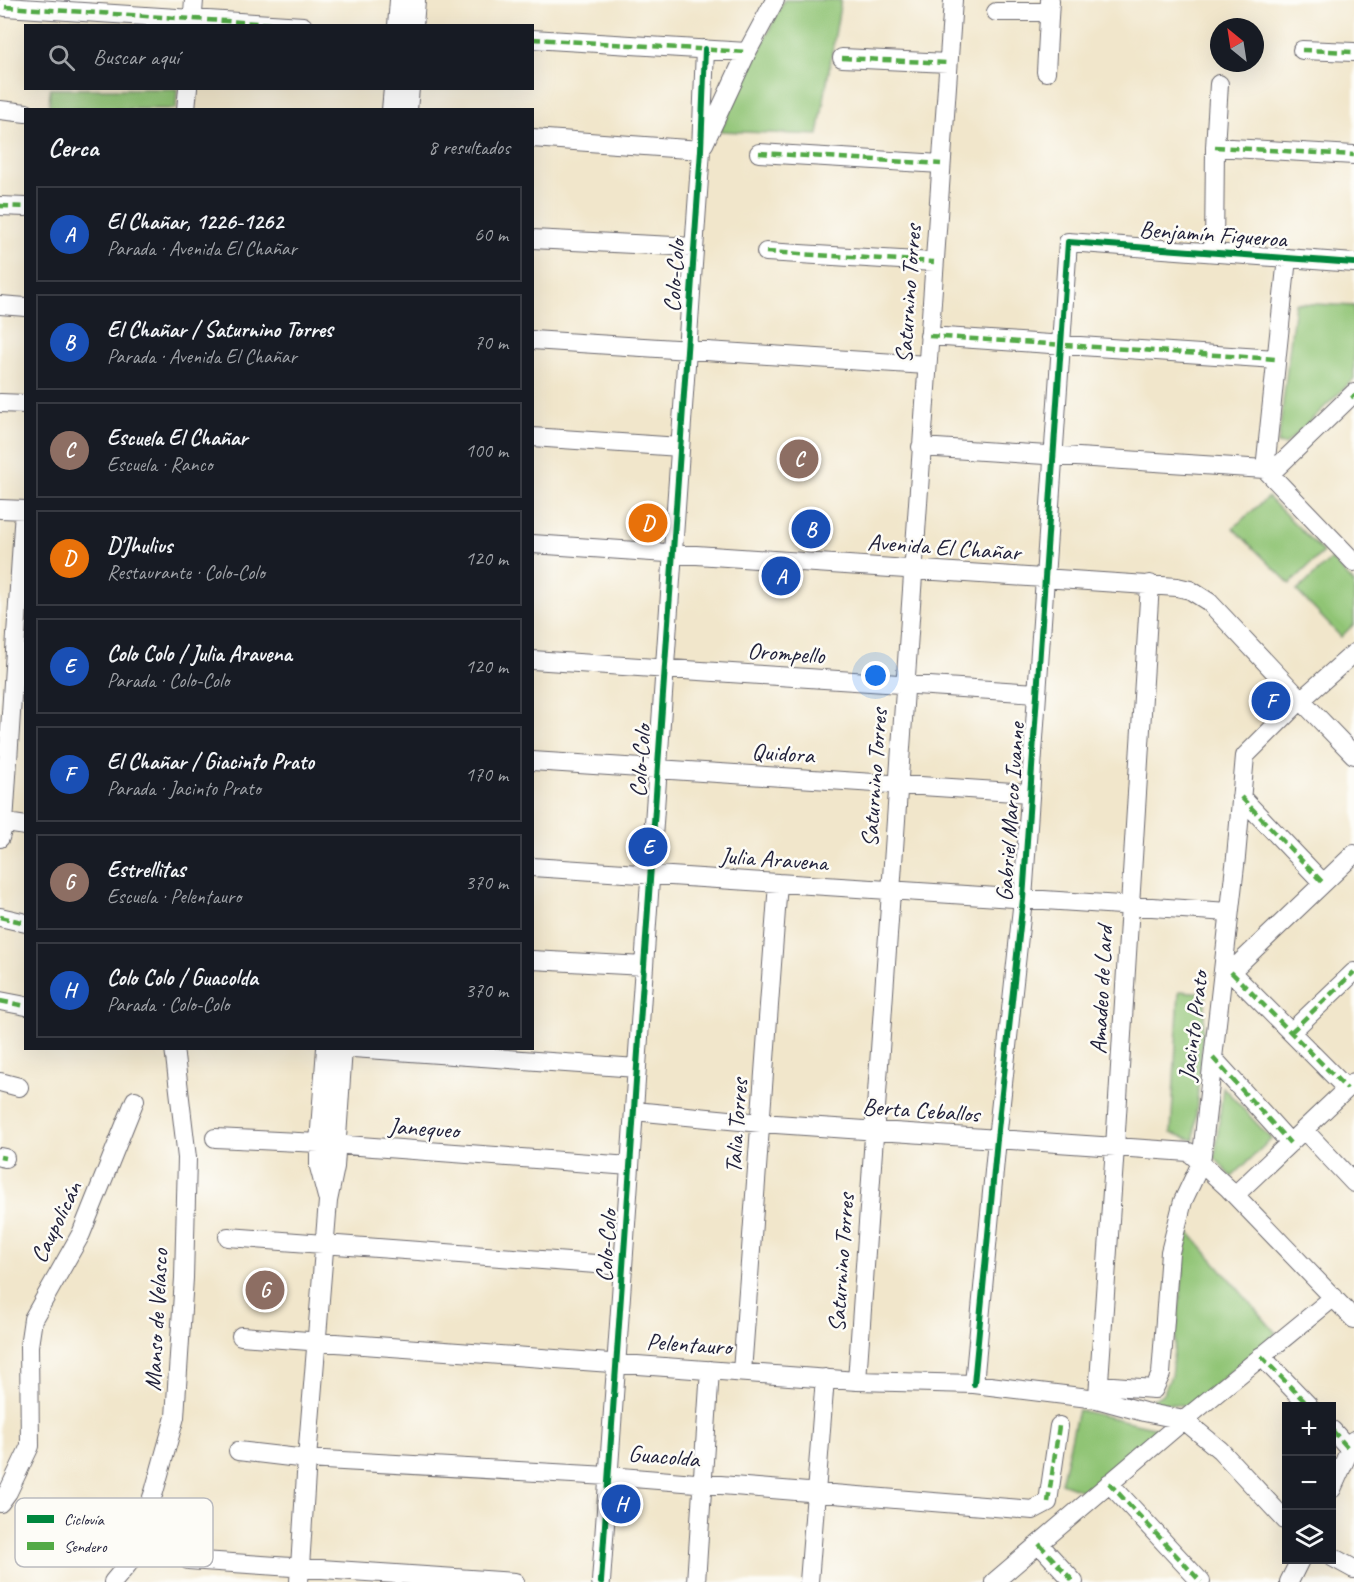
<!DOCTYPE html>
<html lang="es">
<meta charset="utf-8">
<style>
body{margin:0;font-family:Caveat,sans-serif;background:#242831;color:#f1f3f6}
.controls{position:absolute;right:18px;bottom:18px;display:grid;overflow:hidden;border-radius:0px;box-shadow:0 6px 24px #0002}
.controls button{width:54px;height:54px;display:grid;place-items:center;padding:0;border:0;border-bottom:2px solid #363941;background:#171b24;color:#f1f3f6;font:30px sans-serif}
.compass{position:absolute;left:1210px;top:18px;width:54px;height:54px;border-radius:50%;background:#171b24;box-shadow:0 6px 24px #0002;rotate:330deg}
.you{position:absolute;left:876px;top:676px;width:21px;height:21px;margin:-15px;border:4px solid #fff;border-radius:50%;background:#1a73e8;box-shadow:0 0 0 9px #1a73e833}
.badge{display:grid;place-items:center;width:39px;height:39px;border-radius:50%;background:#0b8043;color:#fff;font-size:20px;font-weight:700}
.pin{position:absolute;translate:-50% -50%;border:3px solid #fff;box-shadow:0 2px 6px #0006}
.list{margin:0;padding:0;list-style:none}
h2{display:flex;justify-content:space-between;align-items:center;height:78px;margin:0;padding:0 24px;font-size:26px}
h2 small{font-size:20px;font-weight:400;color:#9ea1a6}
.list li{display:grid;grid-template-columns:39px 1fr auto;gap:18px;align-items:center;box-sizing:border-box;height:96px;margin:0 12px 12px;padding:0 12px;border:2px solid #363941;border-radius:0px}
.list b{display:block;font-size:22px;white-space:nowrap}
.list p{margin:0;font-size:20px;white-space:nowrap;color:#9ea1a6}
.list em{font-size:20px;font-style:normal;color:#9ea1a6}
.icon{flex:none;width:33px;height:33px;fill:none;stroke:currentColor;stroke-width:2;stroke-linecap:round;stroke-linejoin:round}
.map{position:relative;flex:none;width:1354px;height:1582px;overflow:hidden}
.search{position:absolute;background:#171b24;box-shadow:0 6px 24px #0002;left:24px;top:24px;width:510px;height:66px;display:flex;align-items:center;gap:15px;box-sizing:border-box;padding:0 21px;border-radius:0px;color:#9ea1a6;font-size:22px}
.panel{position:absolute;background:#171b24;box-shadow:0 6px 24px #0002;left:24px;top:108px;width:510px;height:942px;border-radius:0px}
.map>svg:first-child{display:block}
</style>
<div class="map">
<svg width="1354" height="1582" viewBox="0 0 1354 1582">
<rect width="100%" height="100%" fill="#fdfcf7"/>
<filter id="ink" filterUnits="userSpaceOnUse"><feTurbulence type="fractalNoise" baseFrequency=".0167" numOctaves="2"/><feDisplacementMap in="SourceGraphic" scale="12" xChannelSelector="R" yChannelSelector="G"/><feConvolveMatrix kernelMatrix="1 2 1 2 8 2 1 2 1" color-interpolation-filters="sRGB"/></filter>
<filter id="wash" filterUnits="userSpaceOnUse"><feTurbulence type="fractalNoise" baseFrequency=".008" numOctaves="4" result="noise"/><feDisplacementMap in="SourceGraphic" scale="24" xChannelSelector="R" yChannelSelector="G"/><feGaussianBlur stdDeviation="1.35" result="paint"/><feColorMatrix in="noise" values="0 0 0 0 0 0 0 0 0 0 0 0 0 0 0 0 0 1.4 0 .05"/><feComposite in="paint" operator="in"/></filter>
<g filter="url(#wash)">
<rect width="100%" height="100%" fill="#f1e6cb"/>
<path fill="#90c475" stroke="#597358" stroke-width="1.5" d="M784,0H841L818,135L720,131Z
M50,89H177L176,109H49Z
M1295,303L1354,306V379L1285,445L1278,444Z
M1268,497L1323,552L1290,584L1233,528Z
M1331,559L1354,583V624L1341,637L1297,591Z
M1179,991L1206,993L1194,1140L1171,1133Z
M1223,1087L1271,1139L1232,1177L1215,1158Z
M1188,1231L1276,1333L1191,1406L1148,1402L1163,1394L1171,1376Z
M1078,1410L1162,1429L1088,1493L1061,1483Z"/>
</g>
<g filter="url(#ink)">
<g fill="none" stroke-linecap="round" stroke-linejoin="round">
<g stroke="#6a676d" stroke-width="20">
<path id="minor" d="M5,7L303,26
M996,12H1049
M192,26L194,0
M397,26L399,0
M414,26L416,0
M532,39L747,52
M1302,50L1354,52
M842,58L948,63
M1046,72L1050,0
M0,110L26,113
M186,110L188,88
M391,110L393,88
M408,110L410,88
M532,138L701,150
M704,144L747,52L775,0
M1215,147L1354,155
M759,153L941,164
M0,206L26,207
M532,239L694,247
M766,252L934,262
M1214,253L1215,147L1219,84
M1287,258L1265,469L1354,562
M0,305L26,307
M929,336L1276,359
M532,340L927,365
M0,403L26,404
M532,437L680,447
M921,447L1265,469
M1271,473L1354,393
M0,509L26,510
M532,544L1177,587L1190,590L1209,602L1301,700L1354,755
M532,660L1037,693
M532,761L1030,793
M1241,797L1323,883
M0,822L26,826
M0,838L4,823L24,510
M532,867L1229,912
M0,917L26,923
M532,960L644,966
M1231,972L1347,1089
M1222,980L1354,854
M0,1001L26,1006
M1291,1032L1354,972
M326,1048L319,1143V1167L327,1197
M353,1048L637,1068
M1213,1058L1290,1143
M0,1082L19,1087
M634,1111L761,1123L1189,1152L1229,1189L1354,1319
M1304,1130L1354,1183
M215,1138L319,1143L630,1166
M0,1157L5,1158
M1235,1195L1354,1082
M228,1237L623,1266
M241,1336L857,1381L974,1384L1097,1399L1144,1412L1184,1420L1220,1450L1286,1521
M1261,1356L1309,1406
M742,1372L778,883
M857,1381L953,0
M974,1384L997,1139L1023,899L1068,242L1354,263
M1099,1385L1154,1389L1161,1374L1170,1252L1183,1201L1201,1163L1236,857L1245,756L1301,700L1354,653
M1098,1396L1115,1147L1150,584
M1332,1430L1349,1449
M238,1451L307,1459L608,1476L1033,1510L1048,1502L1059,1426
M1109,1483L1201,1582
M1332,1489L1354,1440
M0,1503L8,1492L30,1446L29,1346L33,1319L81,1234L135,1100
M1039,1544L1074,1582
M1332,1557L1354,1569
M188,1560L515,1582
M113,1582L128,1564L154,1492L175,1417L184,1278L187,1158L174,1048
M299,1582L307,1459L328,1201L335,1167L343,1048
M601,1582L701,150L705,49
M696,1582L710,1370
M809,1582L825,1378
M994,1582L1184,1420L1334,1297
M1289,1582L1300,1560"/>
</g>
<use href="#minor" stroke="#fff" stroke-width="18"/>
<path stroke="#53aa46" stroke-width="4.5" stroke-dasharray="9 4.5" stroke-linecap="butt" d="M5,7L303,26
M532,39L747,52
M1302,50L1354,52
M842,58L948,63
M1215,147L1354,155
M759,153L941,164
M0,206L26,207
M766,252L934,262
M929,336L1276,359
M1352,395L1354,398
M1241,797L1323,883
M0,917L26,923
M1231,972L1347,1089
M0,1001L26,1006
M1291,1032L1354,972
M1213,1058L1290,1143
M0,1157L5,1158
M1261,1356L1309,1406
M1332,1430L1349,1449
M1109,1483L1201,1582
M1048,1502L1059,1426
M1039,1544L1074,1582"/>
<g stroke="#fdfcf7" stroke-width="10">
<path id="cycleway" d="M974,1384L997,1139L1023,899L1068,242L1354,263
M601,1582L701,150L705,49"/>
</g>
<use href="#cycleway" stroke="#00873e" stroke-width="6"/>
</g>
</g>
<g text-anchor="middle" stroke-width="5" stroke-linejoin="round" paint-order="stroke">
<g font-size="24" fill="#22223b" stroke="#fdfcf7">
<text transform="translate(1213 234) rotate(4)" y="8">Benjamín Figueroa</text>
<text transform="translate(674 276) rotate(-86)" y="8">Colo-Colo</text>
<text transform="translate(908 294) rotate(-86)" y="8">Saturnino Torres</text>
<text transform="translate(944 547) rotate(4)" y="8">Avenida El Chañar</text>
<text transform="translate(786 653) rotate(4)" y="8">Orompello</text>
<text transform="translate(783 753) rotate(4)" y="8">Quidora</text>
<text transform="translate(640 761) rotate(-86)" y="8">Colo-Colo</text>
<text transform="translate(874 778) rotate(-86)" y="8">Saturnino Torres</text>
<text transform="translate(1010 812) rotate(-86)" y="8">Gabriel Marco Ivanne</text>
<text transform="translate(774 859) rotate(4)" y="8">Julia Aravena</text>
<text transform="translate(1101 990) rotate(-87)" y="8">Amadeo de Lard</text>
<text transform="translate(1193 1026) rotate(-83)" y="8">Jacinto Prato</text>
<text transform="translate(921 1110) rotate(4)" y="8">Berta Ceballos</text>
<text transform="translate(736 1126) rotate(-86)" y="8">Talia Torres</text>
<text transform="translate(424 1128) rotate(4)" y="8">Janequeo</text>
<text transform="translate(56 1222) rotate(-64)" y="8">Caupolicán</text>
<text transform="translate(606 1246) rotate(-86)" y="8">Colo-Colo</text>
<text transform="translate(841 1263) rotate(-86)" y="8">Saturnino Torres</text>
<text transform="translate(156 1320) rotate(-87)" y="8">Manso de Velasco</text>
<text transform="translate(689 1344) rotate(4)" y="8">Pelentauro</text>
<text transform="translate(664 1456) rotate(5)" y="8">Guacolda</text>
</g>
</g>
<rect x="15" y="1498" width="198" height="69" rx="9" fill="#fdfcf7" stroke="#bbbbbf" stroke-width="1.5"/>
<rect x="27" y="1515" width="27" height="8" fill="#00873e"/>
<rect x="27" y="1542" width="27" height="8" fill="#53aa46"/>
<g font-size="16" fill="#22223b">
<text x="64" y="1525">Ciclovía</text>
<text x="64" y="1552">Sendero</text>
</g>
</svg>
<div class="controls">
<button>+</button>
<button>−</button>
<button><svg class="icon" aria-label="layers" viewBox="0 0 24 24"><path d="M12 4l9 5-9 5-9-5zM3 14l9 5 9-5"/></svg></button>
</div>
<svg class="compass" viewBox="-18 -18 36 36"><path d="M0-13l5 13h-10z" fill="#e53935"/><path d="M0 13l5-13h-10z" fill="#9ea1a6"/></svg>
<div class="you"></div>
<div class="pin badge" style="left:781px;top:576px;background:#1a4fb4">A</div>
<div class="pin badge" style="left:811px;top:529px;background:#1a4fb4">B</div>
<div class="pin badge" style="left:799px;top:459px;background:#8d6e63">C</div>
<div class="pin badge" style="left:648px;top:523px;background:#e8710a">D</div>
<div class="pin badge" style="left:648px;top:847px;background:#1a4fb4">E</div>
<div class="pin badge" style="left:1271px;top:701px;background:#1a4fb4">F</div>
<div class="pin badge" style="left:265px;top:1290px;background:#8d6e63">G</div>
<div class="pin badge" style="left:621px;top:1504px;background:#1a4fb4">H</div>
<div class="search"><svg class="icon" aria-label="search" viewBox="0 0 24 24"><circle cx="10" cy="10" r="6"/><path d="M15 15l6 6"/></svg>Buscar aquí</div>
<section class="panel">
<h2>Cerca<small>8 resultados</small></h2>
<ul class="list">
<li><span class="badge" style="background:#1a4fb4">A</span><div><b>El Chañar, 1226-1262</b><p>Parada · Avenida El Chañar</p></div><em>60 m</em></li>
<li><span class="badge" style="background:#1a4fb4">B</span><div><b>El Chañar / Saturnino Torres</b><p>Parada · Avenida El Chañar</p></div><em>70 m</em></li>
<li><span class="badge" style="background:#8d6e63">C</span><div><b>Escuela El Chañar</b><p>Escuela · Ranco</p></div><em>100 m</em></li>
<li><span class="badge" style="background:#e8710a">D</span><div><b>D'Jhulius</b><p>Restaurante · Colo-Colo</p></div><em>120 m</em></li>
<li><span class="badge" style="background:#1a4fb4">E</span><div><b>Colo Colo / Julia Aravena</b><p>Parada · Colo-Colo</p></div><em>120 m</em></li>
<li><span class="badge" style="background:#1a4fb4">F</span><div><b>El Chañar / Giacinto Prato</b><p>Parada · Jacinto Prato</p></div><em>170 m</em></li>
<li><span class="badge" style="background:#8d6e63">G</span><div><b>Estrellitas</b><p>Escuela · Pelentauro</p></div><em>370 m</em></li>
<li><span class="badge" style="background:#1a4fb4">H</span><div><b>Colo Colo / Guacolda</b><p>Parada · Colo-Colo</p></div><em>370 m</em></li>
</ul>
</section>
</div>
